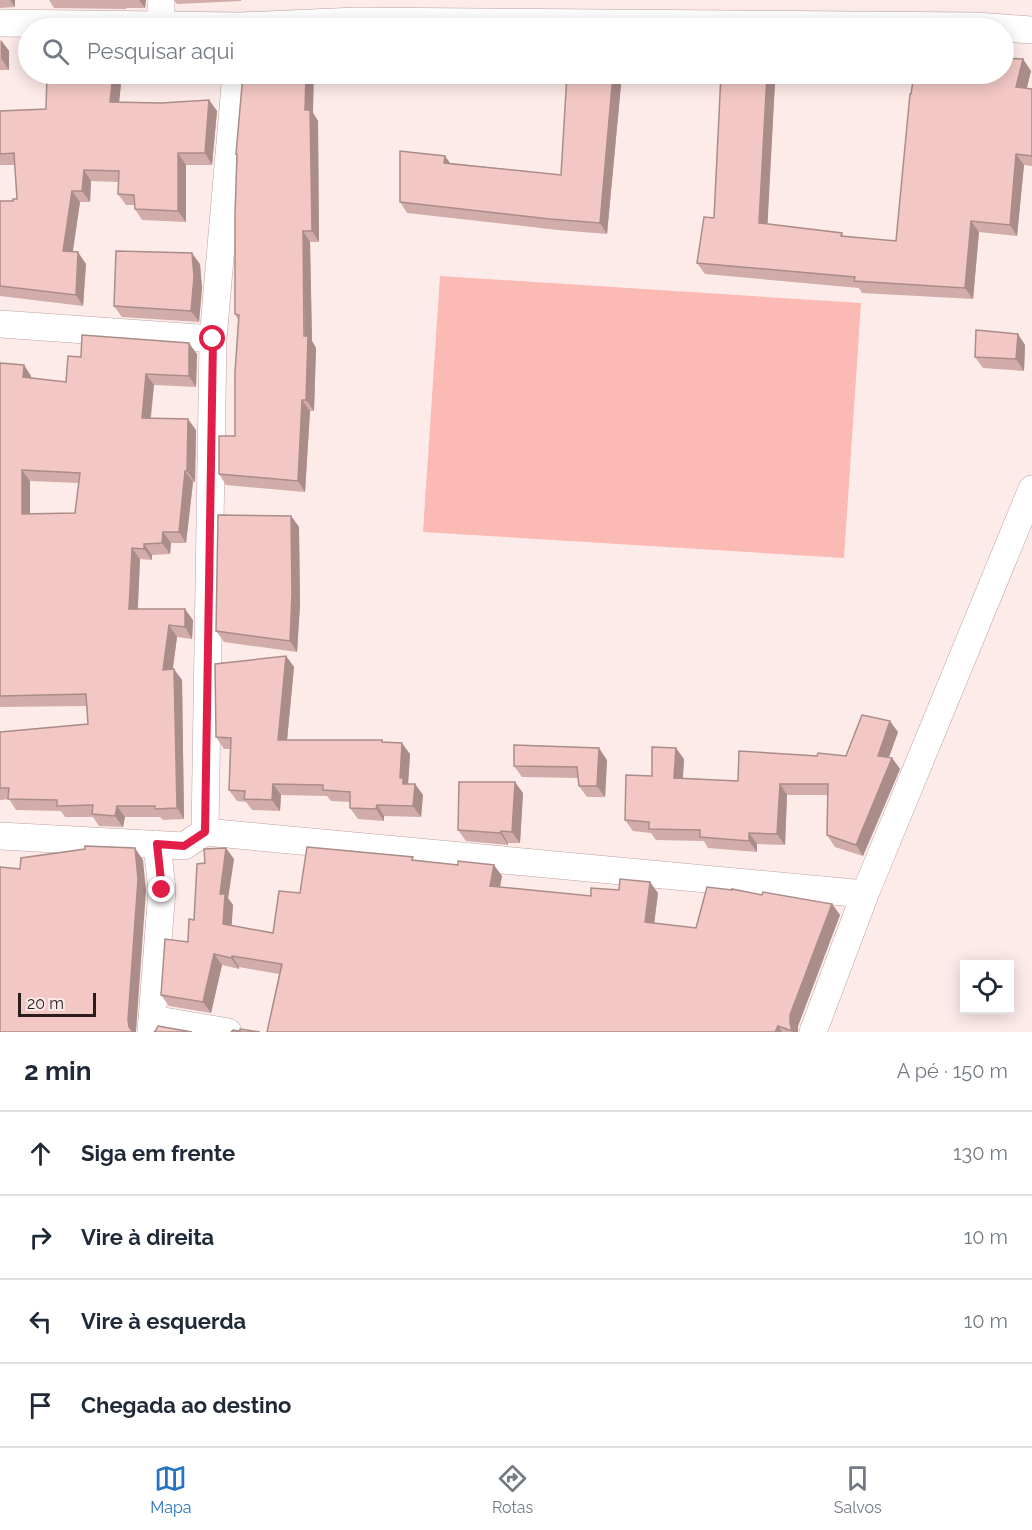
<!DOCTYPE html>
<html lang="pt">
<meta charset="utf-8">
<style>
body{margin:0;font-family:Raleway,sans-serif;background:#f2f2f3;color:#1f2937}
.controls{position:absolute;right:18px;bottom:18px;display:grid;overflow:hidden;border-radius:0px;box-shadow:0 3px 15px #0003}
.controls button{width:54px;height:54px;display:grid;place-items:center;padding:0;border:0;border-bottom:2px solid #e0e1e3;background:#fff;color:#1f2937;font:30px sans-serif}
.scale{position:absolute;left:18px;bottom:15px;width:78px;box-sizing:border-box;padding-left:6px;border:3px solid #291e1d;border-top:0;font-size:16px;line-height:21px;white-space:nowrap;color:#291e1d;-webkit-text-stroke:4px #fdebe9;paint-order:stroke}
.stop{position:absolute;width:18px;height:18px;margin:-14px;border:4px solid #e11d48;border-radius:50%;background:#fff}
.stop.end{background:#e11d48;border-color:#fff;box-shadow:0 2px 6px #0008}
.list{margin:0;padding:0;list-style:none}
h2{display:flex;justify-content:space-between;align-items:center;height:78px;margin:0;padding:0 24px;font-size:26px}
h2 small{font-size:20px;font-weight:400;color:#747a83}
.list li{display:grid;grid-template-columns:39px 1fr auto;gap:18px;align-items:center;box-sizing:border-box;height:84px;padding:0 24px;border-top:2px solid #e0e1e3}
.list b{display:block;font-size:22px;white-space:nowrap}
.list em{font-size:20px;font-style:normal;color:#747a83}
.icon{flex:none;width:33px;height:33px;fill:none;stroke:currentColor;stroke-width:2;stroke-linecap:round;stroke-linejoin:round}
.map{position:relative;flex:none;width:1032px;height:1032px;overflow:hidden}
.search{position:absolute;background:#fff;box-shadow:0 3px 15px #0003;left:18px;right:18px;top:18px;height:66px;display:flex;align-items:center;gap:15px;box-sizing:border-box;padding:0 21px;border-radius:33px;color:#747a83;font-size:22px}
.sheet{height:414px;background:#fff}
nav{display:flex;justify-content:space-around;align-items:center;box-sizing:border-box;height:84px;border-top:2px solid #e0e1e3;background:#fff;font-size:16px;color:#747a83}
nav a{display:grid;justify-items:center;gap:3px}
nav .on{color:#2573c2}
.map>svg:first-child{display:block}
</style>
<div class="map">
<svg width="1032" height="1032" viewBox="0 0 1032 1032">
<rect width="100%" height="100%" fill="#fdebe9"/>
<path fill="#fbbab4" d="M440,276L861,303L844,558L423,532Z"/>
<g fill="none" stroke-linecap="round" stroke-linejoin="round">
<g stroke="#bea29f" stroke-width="28">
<path id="minor" d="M0,23L240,26L357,21L976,26L1032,30
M161,26V0
M0,324L213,339
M205,832L213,339L236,74
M0,836L184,846L205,832L865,894
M152,1019L228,1032
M151,1032L162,890L157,844
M813,1032L865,894L1032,489"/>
</g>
<use href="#minor" stroke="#fff" stroke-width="27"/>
</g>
<path fill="#d1aca9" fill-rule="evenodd" d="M0,0H15V7L0,8Z
M49,0H146L145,8H126V9L54,8Z
M174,0H241V1L177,4Z
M0,40L9,51V70H0Z
M1023,59L1031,71L1027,88L1032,89V166L1024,165L1017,236L979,232L973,299L862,293L859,288L705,274L697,263L714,218L721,74H770L775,82L767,224L842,233L844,236L896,241Z
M47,74H122L119,102L161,103L209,100L217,111L212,165H186V222L142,220L135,209V205H126L118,194L119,182L91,181L90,202H80L73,252L86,264L83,306L0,296V201H13L17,199L15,165H0V111L46,109Z
M567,74H622L607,234L558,230L407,213L400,202L450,163L561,175Z
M820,74H862V78L826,81Z
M313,113L318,121L319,242H310L312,341L316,348L314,411H310L305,492L226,485L219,474L235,436L238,320L235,314L237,155L236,154Z
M200,264L202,288L199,322L122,317L114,306Z
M1025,345L1024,371L983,368L975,357Z
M197,354L196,387L154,385L151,418L196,430L195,482H193L186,543H171L170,554L152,555V560L140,559L138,609L193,620L192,639L177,637L173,669L182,680L184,819L163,820L160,817H125L123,827L99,826L93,817H65L61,811L16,810L9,799L0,800V732L88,724L87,706L0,707V363L24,365L31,376V378L66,382L81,357ZM30,481L79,483L75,513L30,514Z
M291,516L299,527L300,605L297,652L224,642L216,631Z
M286,656L294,667L287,740H382L383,742L410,754L408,784H415L423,795L421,817L384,816V821L358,819L350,808V802L331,801L327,796L281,795L280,811L252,810L246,802L237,801L229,790L230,749H224L216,737Z
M898,732L889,757L892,758L900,769L863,856L835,847L827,835V795H787L785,845L757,844V852L708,848L704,841L656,840L651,833L633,831L625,820L652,776L684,759L683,778L738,781L817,756H846Z
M607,760L605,797H587L579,786L578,778L522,777L514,766Z
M523,793L520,843H508V845L466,841L458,830Z
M234,859L228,898L233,905L231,925L273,933L300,893L415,861L502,876L500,887L591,896L658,893L654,923L696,928L762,895L832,904L840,915L798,1026V1032H267L279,974L239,967V969L222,965L211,1013L169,1006L161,995L188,942L194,920Z"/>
<path fill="#aa8c89" d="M10,0H15V7Z
M139,0H146L145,8Z
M1,40L9,51V70L1,58Z
M1023,59L1031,71L1024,98L1016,87Z
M113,74H122L118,113L110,102Z
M306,74H314L313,113L318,121L319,242L312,231L305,110Z
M613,74H622L607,234L600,223Z
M767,74H770L775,82L767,234L759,223Z
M209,100L217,111L212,165L205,153Z
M178,153L186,165V222L178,211Z
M1016,154L1024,165L1017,236L1010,225Z
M445,156L453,167L444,163Z
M84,170L91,181L90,202L82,191Z
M72,191L80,202L71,262L63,251Z
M971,221L979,232L973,299L965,288Z
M303,231L310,242L312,341L316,348L314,411L306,400Z
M78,252L86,264L83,306L76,295Z
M192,253L200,264L202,288L199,322L191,311Z
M1018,334L1025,345L1024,371L1016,359Z
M189,343L197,354L196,387L189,376Z
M24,365L31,376V388L23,377Z
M146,374L154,385L149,429L142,418Z
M302,400L310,411L305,492L298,481Z
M188,419L196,430L195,482L187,471Z
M22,470L30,481V525L22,514Z
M185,471L193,482L186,543L179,532Z
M291,516L299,527L300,605L297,652L290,641Z
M163,532L171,543L170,554L162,543Z
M144,544L152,555V560L144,549Z
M132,548L140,559L137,621L129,609Z
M185,609L193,620L192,639L185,627Z
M169,625L177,637L171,681L163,670Z
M286,656L294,667L286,751L278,740Z
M174,669L182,680L184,819L177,808Z
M890,721L898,732L885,768L878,756Z
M402,743L410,754L408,785L403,784L400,778Z
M599,748L607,760L605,797L597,786Z
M676,748L684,759L682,789L674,778Z
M892,758L900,769L863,856L856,845Z
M515,782L523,793L520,843L512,832Z
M273,784L281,795L280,811L272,800Z
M415,784L423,795L421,817L413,806Z
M780,784L787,795L785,845L777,834Z
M377,805L384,816V821L376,809Z
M117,806L125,817L123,827L115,816Z
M501,831L508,843V845L500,833Z
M749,833L757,844V852L749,841Z
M135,848L143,860L146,890L136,1032H132L129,1027L128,1020Z
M226,848L234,859L228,898L233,905L231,935L223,924L220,894Z
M494,865L502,876L498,897L490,886Z
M650,882L658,893L653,933L645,922Z
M832,904L840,915L798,1026V1032H793L790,1023V1015Z
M214,954L222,965L211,1013L203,1002Z
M232,956L239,967V969L231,958Z
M778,1026L782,1032H775Z"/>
<path fill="#f3c8c4" stroke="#aa8c89" stroke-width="1.5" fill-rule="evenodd" d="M1004,58L1023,59L1016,87L1032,89V156L1016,154L1010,225L971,221L965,288L854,281L855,277L697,263L704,217L714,218L721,74H767L759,223L842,233L841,236L896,241L910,94H911L914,74H1004Z
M47,74H113L110,102L161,103L209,100L205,153H178V211L135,209L134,195L118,194L119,171L84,170L82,191H72L63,251L78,252L76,295L0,286V201H13V199H17L14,153L0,154V111L46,109Z
M243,74H306L305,110H310L312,231H303L304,336H308L306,400H302L298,481L219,474V436H235V372L239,315L235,314V215L237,154H236Z
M567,74H613L600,223L550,219L400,202V151L445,156L444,163L561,175Z
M116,251L192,253L194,277L191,311L114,306Z
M976,330L1018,334L1016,359L975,357Z
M82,335L189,343V376L146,374L142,418L188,419L187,471H185L179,532H163L162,543L144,544V549L132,548L129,609H185V627L169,625L163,670L174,669L177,808L155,809V806H117L115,816L92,814L93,805L57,806V800L8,799L9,788H0V732L88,724L86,694L0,696V363L24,365L23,377L66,382L68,356L81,357ZM22,470L80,473L75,513L22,514Z
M218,515L291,516L292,594L290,641L216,631Z
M286,656L278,740H382V742L402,743L400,778H403V784H415L413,806L377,805L376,809L350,808V792L323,790V785L273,784L272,800L244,799L245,791L229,790L231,738L216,737L215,664Z
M862,715L890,721L878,756L892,758L856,845L827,835L828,784H780L777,834L749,833V841L700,837V830L649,829V822L625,820L626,775L652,776V747L676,748L674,778L738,781L739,751L817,756L818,753L846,756Z
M514,745L599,748L597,786H579L577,767L514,766Z
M459,782H515L512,832L501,831L500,833L458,830Z
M85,846L135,848L138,879L128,1020L129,1027L133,1032H0V867L20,869L21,858L85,849Z
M307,847L413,857L412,860L458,865V861L494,865L490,886L591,896V888L619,890L620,879L650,882L645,922L696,928L707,887L732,890V889L762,895L763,892L832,904L790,1015V1023L792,1031L778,1026L775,1032H267L282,964L232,956L231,958L214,954L203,1002L161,995L165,939L188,942L189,919L194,920L197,864L205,863L204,849L226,848L220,894H225L223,924L273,933L279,891L300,893Z
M158,1026L192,1032H154L156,1030Z
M240,1029L260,1032H231L233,1030L240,1031Z"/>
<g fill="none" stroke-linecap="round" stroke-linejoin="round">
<path stroke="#e11d48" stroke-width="8" d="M162,890L157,844L184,846L205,832L213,339"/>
</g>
</svg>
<div class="controls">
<button><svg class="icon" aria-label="locate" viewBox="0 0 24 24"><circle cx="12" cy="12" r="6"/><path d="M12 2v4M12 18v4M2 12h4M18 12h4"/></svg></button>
</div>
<div class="scale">20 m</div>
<div class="stop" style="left:213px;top:339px"></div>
<div class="stop end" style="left:162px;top:890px"></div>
<div class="search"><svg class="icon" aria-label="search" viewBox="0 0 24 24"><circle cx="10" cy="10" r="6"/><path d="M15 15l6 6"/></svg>Pesquisar aqui</div>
</div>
<section class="sheet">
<h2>2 min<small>A pé · 150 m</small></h2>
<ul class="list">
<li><svg class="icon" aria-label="ahead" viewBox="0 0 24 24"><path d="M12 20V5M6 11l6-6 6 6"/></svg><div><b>Siga em frente</b></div><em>130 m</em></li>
<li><svg class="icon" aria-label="right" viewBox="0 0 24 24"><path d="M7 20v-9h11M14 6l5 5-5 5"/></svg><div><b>Vire à direita</b></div><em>10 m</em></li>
<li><svg class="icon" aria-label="left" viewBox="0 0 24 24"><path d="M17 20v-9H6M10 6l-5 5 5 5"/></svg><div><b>Vire à esquerda</b></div><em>10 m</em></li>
<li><svg class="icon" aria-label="arrive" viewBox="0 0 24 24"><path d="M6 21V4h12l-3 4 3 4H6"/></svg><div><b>Chegada ao destino</b></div></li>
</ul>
</section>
<nav>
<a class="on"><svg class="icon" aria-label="map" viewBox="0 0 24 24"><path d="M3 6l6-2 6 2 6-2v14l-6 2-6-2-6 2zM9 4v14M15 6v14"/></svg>Mapa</a>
<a><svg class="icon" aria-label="directions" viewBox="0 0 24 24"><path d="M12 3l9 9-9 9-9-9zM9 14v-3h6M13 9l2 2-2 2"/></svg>Rotas</a>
<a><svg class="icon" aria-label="saved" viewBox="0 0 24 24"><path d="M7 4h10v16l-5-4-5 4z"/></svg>Salvos</a>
</nav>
